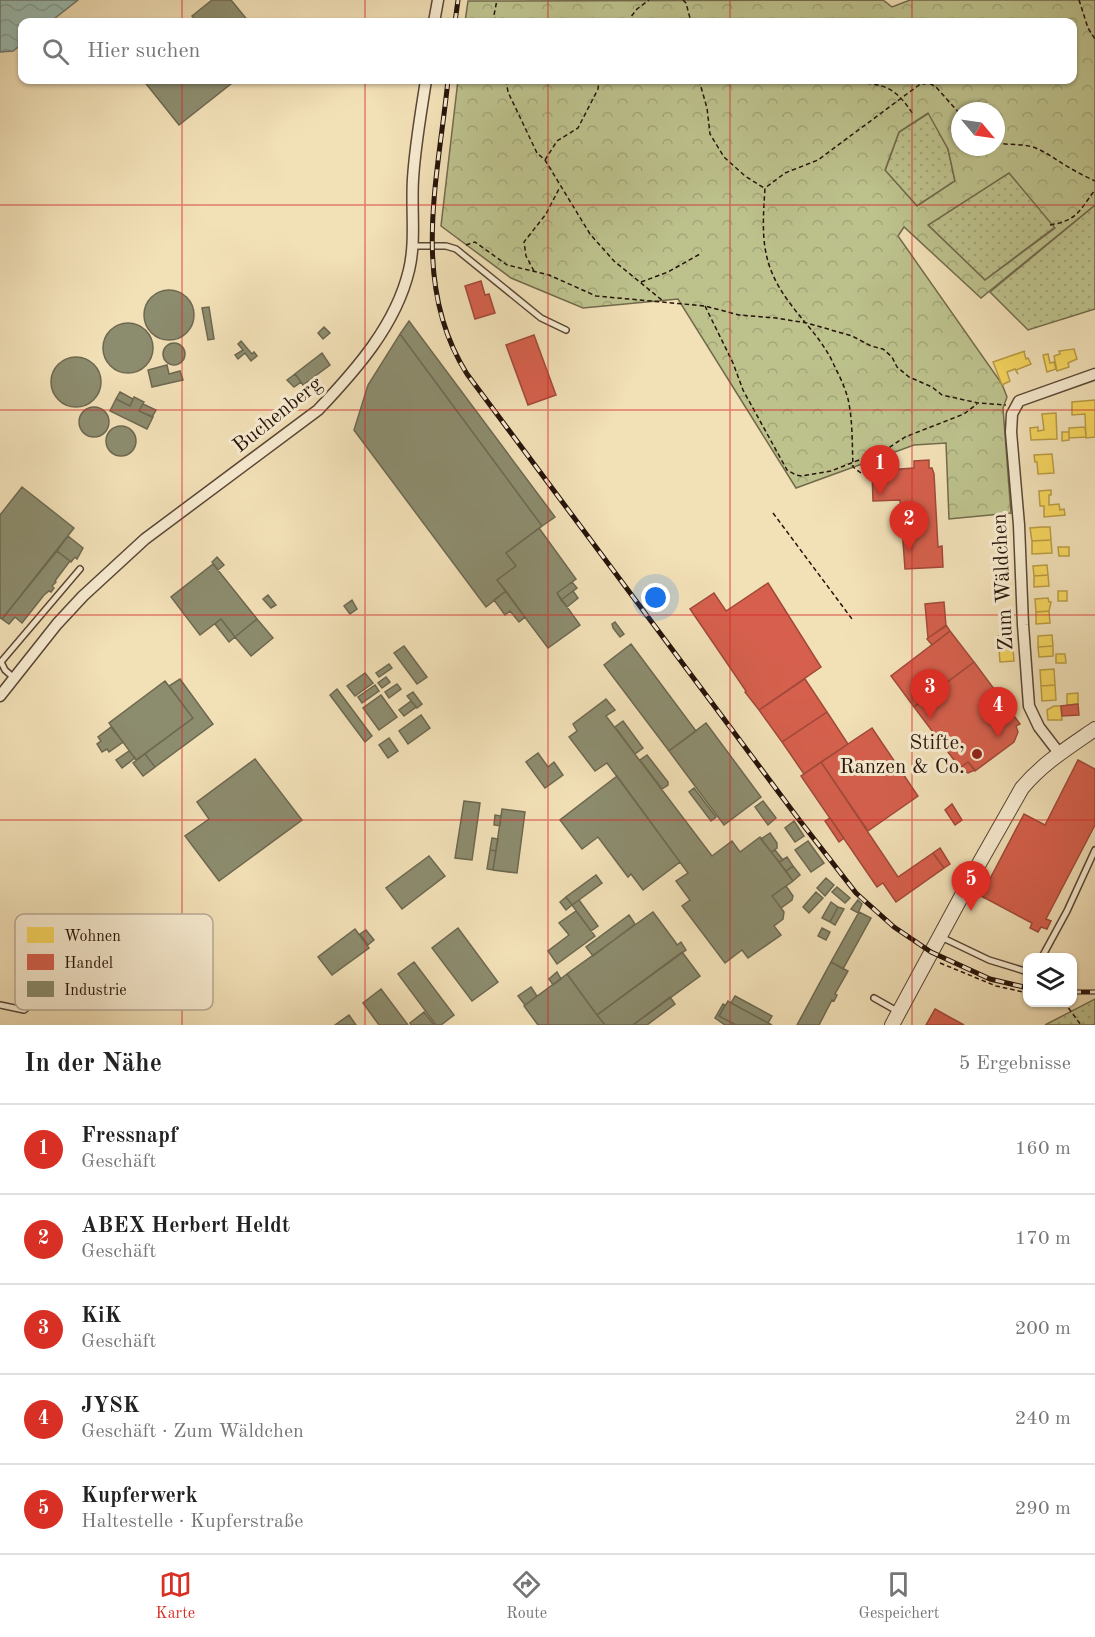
<!DOCTYPE html>
<html lang="de">
<meta charset="utf-8">
<style>
body{margin:0;font-family:"Old Standard TT",serif;background:#f2f2f2;color:#222}
.controls{position:absolute;right:18px;bottom:18px;display:grid;overflow:hidden;border-radius:12px;box-shadow:0 2px 4px #0004}
.controls button{width:54px;height:54px;display:grid;place-items:center;padding:0;border:0;border-bottom:2px solid #e0e0e0;background:#fff;color:#222;font:30px sans-serif}
.compass{position:absolute;left:951px;top:102px;width:54px;height:54px;border-radius:50%;background:#fff;box-shadow:0 2px 4px #0004;rotate:119deg}
.you{position:absolute;left:656px;top:598px;width:21px;height:21px;margin:-15px;border:4px solid #fff;border-radius:50%;background:#1a73e8;box-shadow:0 0 0 9px #1a73e833}
.badge{display:grid;place-items:center;width:39px;height:39px;border-radius:50%;background:#d93025;color:#fff;font-size:20px;font-weight:700}
.pin{position:absolute;translate:-50% -50px;filter:drop-shadow(0 2px 3px #0008)}
.pin::after{content:'';position:absolute;top:32px;width:21px;height:18px;background:inherit;clip-path:polygon(0 0,100% 0,50% 100%)}
.list{margin:0;padding:0;list-style:none}
h2{display:flex;justify-content:space-between;align-items:center;height:78px;margin:0;padding:0 24px;font-size:26px}
h2 small{font-size:20px;font-weight:400;color:#767676}
.list li{display:grid;grid-template-columns:39px 1fr auto;gap:18px;align-items:center;box-sizing:border-box;height:90px;padding:0 24px;border-top:2px solid #e0e0e0}
.list b{display:block;font-size:22px;white-space:nowrap}
.list p{margin:0;font-size:20px;white-space:nowrap;color:#767676}
.list em{font-size:20px;font-style:normal;color:#767676}
.icon{flex:none;width:33px;height:33px;fill:none;stroke:currentColor;stroke-width:2;stroke-linecap:round;stroke-linejoin:round}
.map{position:relative;flex:none;width:1095px;height:1025px;overflow:hidden}
.search{position:absolute;background:#fff;box-shadow:0 2px 4px #0004;left:18px;right:18px;top:18px;height:66px;display:flex;align-items:center;gap:15px;box-sizing:border-box;padding:0 21px;border-radius:12px;color:#767676;font-size:22px}
.sheet{height:528px;background:#fff}
nav{display:flex;justify-content:space-around;align-items:center;box-sizing:border-box;height:84px;border-top:2px solid #e0e0e0;background:#fff;font-size:16px;color:#767676}
nav a{display:grid;justify-items:center;gap:3px}
nav .on{color:#d93025}
.map>svg:first-child{display:block}
</style>
<div class="map">
<svg width="1095" height="1025" viewBox="0 0 1095 1025">
<defs>
<pattern id="grass-dots" width="8" height="8" patternUnits="userSpaceOnUse" patternTransform="scale(1.5)"><rect width="8" height="8" fill="#bdc28d"/><path d="M2 2h.1M6 6h.1" fill="none" stroke="#a2a678" stroke-width="1.8" stroke-linecap="round"/></pattern>
<pattern id="forest-crowns" width="20" height="18" patternUnits="userSpaceOnUse" patternTransform="scale(1.5)"><rect width="20" height="18" fill="#bdc28d"/><path d="M2 6a3 3 0 1 1 6 0M12 15a3 3 0 1 1 6 0" fill="none" stroke="#a2a678"/></pattern>
<pattern id="water-waves" width="16" height="10" patternUnits="userSpaceOnUse" patternTransform="scale(1.5)"><rect width="16" height="10" fill="#9bbdb2"/><path d="M0 5q4-4 8 0t8 0" fill="none" stroke="#85a298"/></pattern>
</defs>
<rect width="100%" height="100%" fill="#f2e0b7"/>
<filter id="stains"><feTurbulence type="fractalNoise" baseFrequency=".00333" numOctaves="4"/><feColorMatrix values="0 0 0 0 .2 0 0 0 0 .09 0 0 0 0 .02 0 0 0 .5 -.17"/></filter>
<radialGradient id="worn" r=".72"><stop offset=".6" stop-color="#630" stop-opacity="0"/><stop offset="1" stop-color="#630" stop-opacity=".3"/></radialGradient>
<path fill="url(#grass-dots)" stroke="#726a4c" stroke-width="1.5" d="M929,113L948,149L955,181L917,206L885,171L899,132Z
M1009,172L1055,227L985,280L928,225Z
M1095,205V309L1028,330L990,292Z
M1095,999V1025H1045Z"/>
<path fill="url(#forest-crowns)" stroke="#726a4c" stroke-width="1.5" fill-rule="evenodd" d="M883,0L892,7L910,0H1095V205L981,298L904,227L898,236L1002,384L1007,397L1003,408L1011,513L949,519L946,443L914,445L796,488L678,299L583,308L511,278L441,226L458,80H1072V22H465L468,1ZM960,111H996V147H960ZM928,113L948,149L955,181L917,206L885,170L899,132ZM1009,173L1055,228L985,280L928,225Z"/>
<path fill="url(#water-waves)" stroke="#6c796f" stroke-width="1.5" d="M0,0H78L50,22H22V44L13,51L0,52Z"/>
<path fill="#f6d55c" stroke="#b89b43" stroke-width="1.5" d="M1074,349L1077,359L1068,363L1069,367L1057,371L1054,356L1060,354L1059,351Z
M1025,351L1024,352L1026,359L1028,358L1031,364L1016,370L1018,374L1015,369L1007,372L1010,381L1002,385L993,362Z
M1048,354L1050,363L1054,362L1056,369L1047,372L1043,355Z
M1095,400V437L1086,438L1085,414L1072,415V402Z
M1056,413L1057,439L1031,440L1030,428L1038,427V431L1044,430L1042,414Z
M1085,427L1086,437L1069,438V428Z
M1062,432H1069V440L1062,441Z
M1052,454L1054,473L1038,474L1037,462H1035L1034,455Z
M1051,490V495H1049V505L1059,504L1060,510L1064,509L1065,515L1044,517V506H1040L1039,491Z
M1042,527H1050L1051,540L1032,541L1030,528Z
M1051,540L1052,553L1032,554V541Z
M1058,547H1069V556H1059Z
M1047,565L1048,575L1034,576L1033,566Z
M1048,575L1049,586L1034,587V576Z
M1058,591H1067V601H1058Z
M1048,598L1049,602H1051L1049,611L1036,612L1035,599Z
M1049,611L1050,623L1036,624V612Z
M1052,635L1053,646L1038,647V636Z
M998,636H1012L1014,661L1000,662Z
M1053,646V656L1039,657L1038,647Z
M1056,654H1065L1066,663H1056Z
M1054,669L1055,685L1041,686L1040,670Z
M1055,685L1056,700L1042,701L1041,686Z
M1078,693V704L1067,705V694Z
M1054,706H1061L1062,720H1048L1047,710Z"/>
<path fill="#d6604d" stroke="#a14939" stroke-width="1.5" d="M481,281L485,295L489,294L495,313L475,319L465,286Z
M534,335L556,395L528,405L506,345Z
M929,460V468H932L934,474L938,547L942,546L943,567L905,569L900,500L873,501L872,471L914,468V461Z
M768,583L821,667L759,710L745,692L746,691L690,609L714,593L726,611Z
M944,602L946,626L928,638L925,604Z
M946,625L950,631L932,645L927,639Z
M950,631L974,662L914,707L891,676Z
M974,662L1020,724L1016,726L1018,732L1014,742L975,771L968,762L960,768L914,707Z
M805,679L827,712L782,742L759,710Z
M1078,704L1079,715L1062,716L1061,706Z
M827,712L848,744L804,774L782,742Z
M872,728L918,796L868,831L821,762Z
M1078,760L1095,769V825L1046,919L1051,921L1047,929L1041,927L1038,932L1030,928L1032,923L981,896L1024,814L1045,825Z
M821,762L898,877L933,853L944,868L896,902L883,883L877,887L801,776Z
M968,762L975,770L968,773L960,768Z
M952,804L962,820L955,825L945,810Z
M830,818L844,838L839,842L825,821Z
M940,848L950,864L944,868L933,853Z
M935,1009L964,1025H926Z"/>
<path fill="#8c8c6e" stroke="#6d6850" stroke-width="1.5" d="M212,0H231L249,22H198L192,16Z
M143,80H230L232,83L179,125Z
M144 315a25 25 0 1 1 50 0a25 25 0 1 1-50 0Z
M209,307L214,339L208,340L202,308Z
M409,321L555,517L542,526L400,334Z
M103 348a25 25 0 1 1 50 0a25 25 0 1 1-50 0Z
M324,327L330,333L323,339L318,333Z
M400,334L542,526L506,553L516,566L497,580L506,591L486,607L354,430L368,385Z
M241,341L252,354L254,352L257,356L251,361L245,353L238,359L235,355L243,350L238,344Z
M163 354a11 11 0 1 1 22 0a11 11 0 1 1-22 0Z
M322,353L330,365L303,385L295,374Z
M51 382a25 25 0 1 1 50 0a25 25 0 1 1-50 0Z
M167,365L169,374L180,371L183,380L152,387L148,370Z
M295,374L301,382L294,387L287,380Z
M120,392L133,399L130,406L116,399Z
M134,397L144,402L139,411L153,417L147,429L110,411L116,399L130,406Z
M143,404L156,410L152,417L139,411Z
M79 422a15 15 0 1 1 30 0a15 15 0 1 1-30 0Z
M106 441a15 15 0 1 1 30 0a15 15 0 1 1-30 0Z
M22,487L74,528L2,619L0,618V515Z
M539,528L576,579L557,593L580,625L548,648L497,580L516,566L506,553Z
M68,536L83,548L77,559L75,557L71,562L57,551Z
M57,551L70,561L55,581L56,582L52,586L54,588L51,592L49,591L44,595L22,623L15,617L9,624L2,619Z
M217,557L224,565L218,570L212,562Z
M213,564L257,619L235,637L221,619L200,635L171,597Z
M572,582L577,588L561,600L557,593Z
M506,591L525,617L519,622L510,611L505,615L494,600Z
M573,591L578,598L567,607L561,600Z
M268,595L276,605L271,608L263,599Z
M352,600L357,609L350,614L344,606Z
M221,619L235,637L229,642L215,624Z
M257,619L273,638L251,656L235,637Z
M615,622L624,634L620,637L613,628L612,624Z
M631,644L696,731L669,751L604,665Z
M404,646L427,677L417,684L394,653Z
M389,664L392,668L379,677L376,673Z
M365,673L373,683L355,696L347,686Z
M386,677L390,682L382,688L378,683Z
M180,679L213,724L155,767L145,754L193,718L169,686Z
M165,681L193,718L136,760L109,723Z
M397,684L401,689L389,698L385,692Z
M375,685L379,691L362,703L358,697Z
M337,689L372,736L365,742L330,695Z
M413,692L422,704L417,708L407,696Z
M381,695L397,717L379,730L363,708Z
M606,699L615,710L606,716L712,856L732,841L740,852L760,837L793,881L772,896L784,912L783,919L774,926L781,935L748,958L742,950L725,963L682,906L690,900L676,881L688,873L607,763L595,771L569,737L577,731L573,724Z
M411,701L416,707L404,716L399,710Z
M421,715L430,728L408,744L399,731Z
M623,721L643,748L635,754L615,727Z
M706,723L761,797L724,825L669,751Z
M111,727L123,742L109,752L107,749L102,752L97,744L101,741L98,737Z
M389,738L398,751L388,758L379,745Z
M129,751L135,758L122,768L116,760Z
M538,753L548,767L554,762L563,775L545,788L526,762Z
M145,754L155,767L143,776L133,763Z
M647,755L668,782V785L662,789L640,760Z
M255,759L302,820L219,881L185,836L209,819L197,802Z
M617,776L680,862L643,890L631,874L628,877L598,837L582,849L560,820Z
M694,788L716,817L711,821L689,792Z
M464,801L480,803L472,860L455,858Z
M763,801L776,818L768,825L755,807Z
M502,809L525,812L517,873L493,870Z
M495,815L501,816L500,826L494,825Z
M794,821L804,836L795,842L785,828Z
M770,833L777,843V848L771,852L761,839Z
M492,838L498,839L496,851L490,850Z
M808,841L824,863L811,872L795,850Z
M490,850L496,851L493,870L487,869Z
M775,850L783,860L779,862L771,852Z
M429,856L445,876L402,909L386,888Z
M787,857L793,866L786,871L779,862Z
M793,866L800,875L793,881L786,871Z
M596,875L602,883L572,905L566,897Z
M826,878L834,885L825,896L817,888Z
M786,886L793,896L792,900L781,908L772,896Z
M837,887L850,898L845,903L832,892Z
M816,892L823,898L809,913L803,907Z
M566,897L572,905L566,910L560,902Z
M579,900L598,926L591,931L572,905Z
M858,900L862,904L858,913L851,909Z
M831,902L838,907L830,922L822,918Z
M838,907L844,909L835,925L830,922Z
M576,911L595,936L557,964L548,951L569,935L559,923Z
M653,912L676,943L677,945L681,942L686,950L597,1015L567,974Z
M859,912L871,918L843,969L831,962Z
M629,915L635,924L593,956L586,947Z
M458,928L498,982L472,1001L432,948Z
M822,928L830,932L826,940L818,936Z
M355,929L369,948L332,975L318,957Z
M366,930L374,940L368,945L360,934Z
M682,952L700,976L633,1025H605L597,1015Z
M414,962L454,1015L441,1025H436L398,974Z
M831,962L848,971L835,994L837,995L834,1001L832,1000L819,1025H797Z
M557,972L561,979L553,985L549,979Z
M567,974L597,1015L605,1025H538L524,1006Z
M531,987L537,996L525,1005L518,996Z
M381,989L408,1025H379L363,1003Z
M735,996L772,1016L768,1023L731,1003Z
M670,997L675,1004L647,1025H633Z
M728,1001L731,1003L772,1025H736L719,1016Z
M723,1004L725,1005L719,1016L736,1025H725L715,1018Z
M424,1012L434,1025H411L410,1023Z
M349,1015L356,1025H335Z"/>
<g fill="none" stroke-linecap="round" stroke-linejoin="round">
<g stroke="#594635" stroke-width="8">
<path id="service" d="M412,246H446L456,249L541,318L566,330
M14,678L5,670L1,662L80,569
M941,937L989,960L1028,972
M1042,957L1067,911L1095,850
M874,998L897,1011
M0,1005L24,1010L64,975"/>
</g>
<g stroke="#594635" stroke-width="13">
<path id="minor" d="M434,22L438,0
M0,696L57,624L83,596L145,539L318,410C356,370 396,325 409,270C416,241 411,209 413,179C415,146 421,113 426,80
M1059,753L1039,727L1029,706L1023,625L1019,525L1011,432L1012,414L1019,401L1095,374"/>
</g>
<g stroke="#594635" stroke-width="16">
<path id="tertiary" d="M892,1025L980,862L1022,788C1043,763 1069,747 1095,729"/>
</g>
<path stroke="#26130a" stroke-width="1.5" stroke-dasharray="4.5 3" stroke-linecap="butt" d="M683,0L686,3L691,22
M1079,0L1088,28L1095,39
M496,22L494,15L497,0
M627,22L637,9L649,0
M506,80L508,92L537,153L545,160L590,234L614,261L663,301
M699,80L707,108L710,134L724,157L745,176L764,188
M837,80C846,84 852,83 861,83C889,84 898,92 913,114
M996,142C1007,146 1020,143 1033,147C1047,152 1057,161 1070,168C1078,173 1087,177 1095,181
M545,160L557,141L578,128L598,89L599,80
M1050,225C1078,220 1079,211 1095,190
M466,245L475,242L507,265L549,275L596,296L705,306L739,315L776,318L807,323L852,336L871,346L883,349L892,357L897,367L909,377L932,387L942,395L978,403L1006,405
M534,271L526,256L524,242L546,214L560,187
M641,282L668,272L700,254
M705,306L733,363L743,390L787,470L796,475L802,476L831,471L887,449L905,437L964,414L977,404
M861,473L853,467C852,445 853,421 848,399C845,387 839,375 834,365C823,340 804,323 789,302C760,263 762,234 765,188L785,173L818,160L919,85L929,83L936,87L960,114
M773,513L852,619
M940,963L996,986L1028,993
M1064,1002L1081,1025"/>
<use href="#service" stroke="#f7ebd0" stroke-width="5"/>
<use href="#minor" stroke="#f7ebd0" stroke-width="10"/>
<use href="#tertiary" stroke="#f7ebd0" stroke-width="14"/>
<g stroke="#26130a" stroke-width="5">
<path id="rail" d="M455,22L458,0
M448,80C438,179 410,284 467,374L797,817L856,893L894,927L931,952L990,979L1028,988
M1072,992H1095"/>
</g>
<use href="#rail" stroke="#f7ebd0" stroke-width="3" stroke-dasharray="9" stroke-linecap="butt"/>
</g>
<path fill="none" stroke="#d62828" stroke-width="1.5" stroke-opacity="0.55" d="M182,0V22M365,0V22M548,0V22M730,0V22M912,0V22M182,80V1025M365,80V1025M548,80V1025M730,80V1025M912,80V1025M0,205H1095M0,410H1095M0,615H1095M0,820H1095"/>
<circle fill="#8f2418" stroke="#f7ebd0" stroke-width="2" cx="977" cy="754" r="6"/>
<g text-anchor="middle" stroke-width="6" stroke-linejoin="round" paint-order="stroke">
<g font-size="21" fill="#26130a" stroke="#f7ebd0">
<text transform="translate(277 414) rotate(-39)" y="7">Buchenberg</text>
<text transform="translate(1002 582) rotate(-93)" y="7">Zum Wäldchen</text>
</g>
<g font-size="21" fill="#26130a" stroke="#f7ebd0" text-anchor="end">
<text x="965" y="749">Stifte,<tspan x="965" dy="24">Ranzen &amp; Co.</tspan></text>
</g>
</g>
<rect x="15" y="914" width="198" height="96" rx="9" fill="#f7ebd0" stroke="#b8aa95" stroke-width="1.5"/>
<rect x="27" y="927" width="27" height="16" fill="#f6d55c"/>
<rect x="27" y="954" width="27" height="16" fill="#d6604d"/>
<rect x="27" y="981" width="27" height="16" fill="#8c8c6e"/>
<g font-size="16" fill="#26130a">
<text x="64" y="941">Wohnen</text>
<text x="64" y="968">Handel</text>
<text x="64" y="995">Industrie</text>
</g>
<rect width="100%" height="100%" filter="url(#stains)"/>
<rect width="100%" height="100%" fill="url(#worn)"/>
</svg>
<div class="controls">
<button><svg class="icon" aria-label="layers" viewBox="0 0 24 24"><path d="M12 4l9 5-9 5-9-5zM3 14l9 5 9-5"/></svg></button>
</div>
<svg class="compass" viewBox="-18 -18 36 36"><path d="M0-13l5 13h-10z" fill="#e53935"/><path d="M0 13l5-13h-10z" fill="#767676"/></svg>
<div class="you"></div>
<div class="pin badge" style="left:880px;top:495px">1</div>
<div class="pin badge" style="left:909px;top:551px">2</div>
<div class="pin badge" style="left:930px;top:719px">3</div>
<div class="pin badge" style="left:998px;top:737px">4</div>
<div class="pin badge" style="left:971px;top:911px">5</div>
<div class="search"><svg class="icon" aria-label="search" viewBox="0 0 24 24"><circle cx="10" cy="10" r="6"/><path d="M15 15l6 6"/></svg>Hier suchen</div>
</div>
<section class="sheet">
<h2>In der Nähe<small>5 Ergebnisse</small></h2>
<ul class="list">
<li><span class="badge">1</span><div><b>Fressnapf</b><p>Geschäft</p></div><em>160 m</em></li>
<li><span class="badge">2</span><div><b>ABEX Herbert Heldt</b><p>Geschäft</p></div><em>170 m</em></li>
<li><span class="badge">3</span><div><b>KiK</b><p>Geschäft</p></div><em>200 m</em></li>
<li><span class="badge">4</span><div><b>JYSK</b><p>Geschäft · Zum Wäldchen</p></div><em>240 m</em></li>
<li><span class="badge">5</span><div><b>Kupferwerk</b><p>Haltestelle · Kupferstraße</p></div><em>290 m</em></li>
</ul>
</section>
<nav>
<a class="on"><svg class="icon" aria-label="map" viewBox="0 0 24 24"><path d="M3 6l6-2 6 2 6-2v14l-6 2-6-2-6 2zM9 4v14M15 6v14"/></svg>Karte</a>
<a><svg class="icon" aria-label="directions" viewBox="0 0 24 24"><path d="M12 3l9 9-9 9-9-9zM9 14v-3h6M13 9l2 2-2 2"/></svg>Route</a>
<a><svg class="icon" aria-label="saved" viewBox="0 0 24 24"><path d="M7 4h10v16l-5-4-5 4z"/></svg>Gespeichert</a>
</nav>
